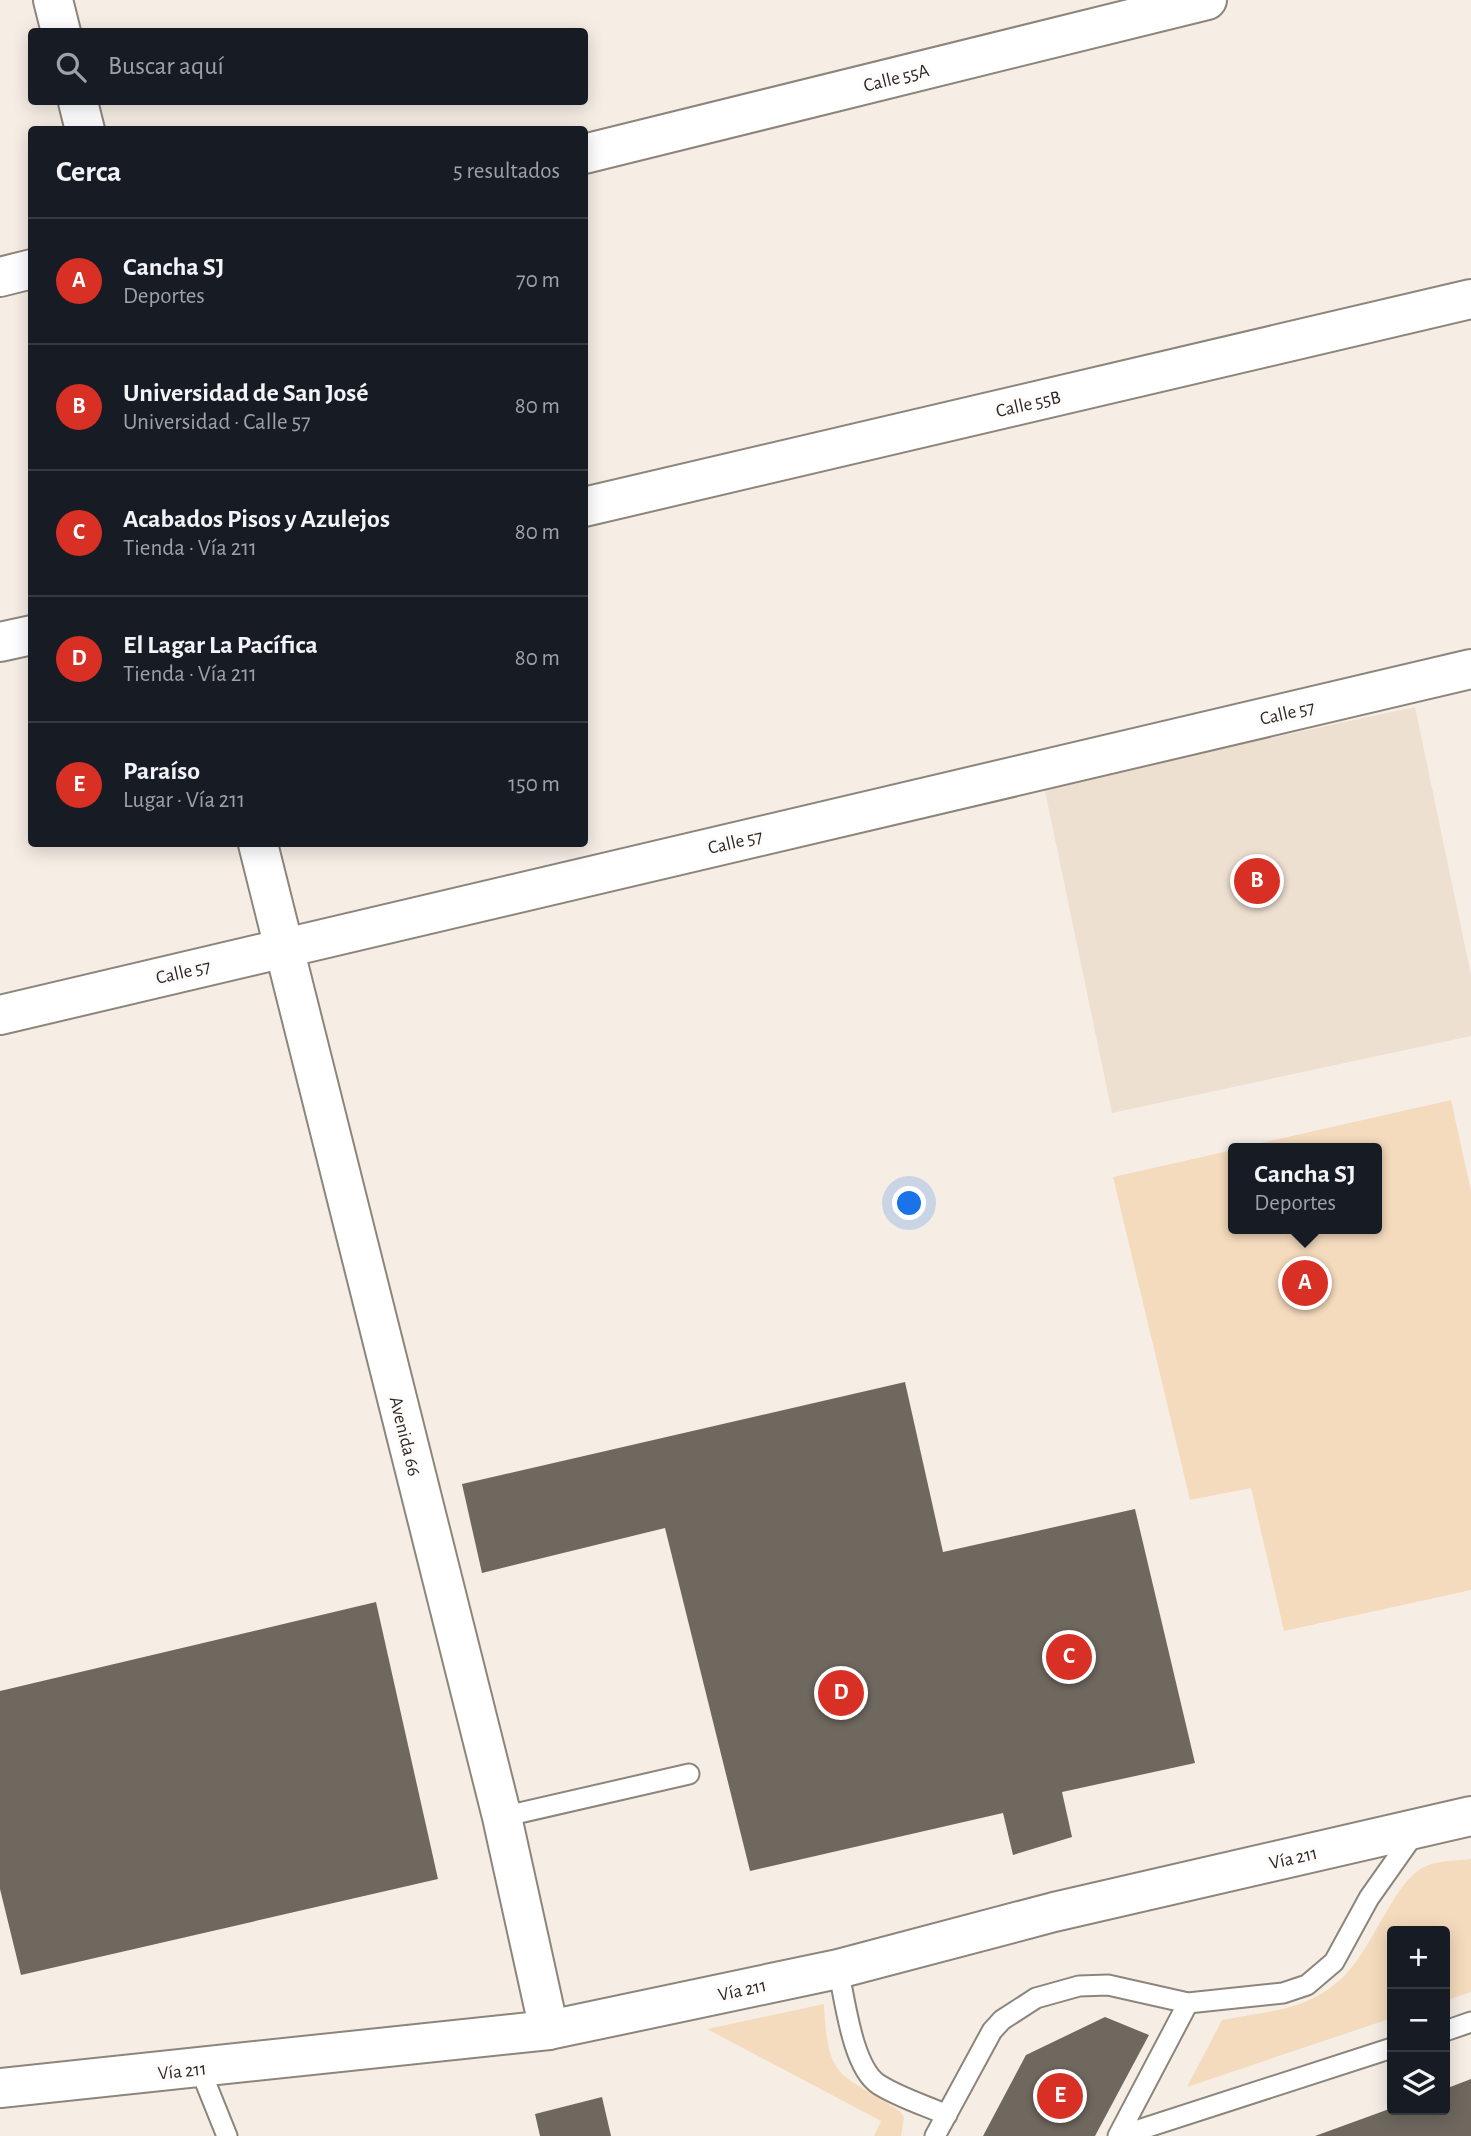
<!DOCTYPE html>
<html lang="es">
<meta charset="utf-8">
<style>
body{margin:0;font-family:"Alegreya Sans",sans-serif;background:#242831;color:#f1f3f6}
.controls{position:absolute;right:21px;bottom:21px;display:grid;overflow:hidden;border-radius:7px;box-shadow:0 4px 18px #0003}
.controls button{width:63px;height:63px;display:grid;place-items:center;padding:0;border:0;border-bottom:2px solid #363941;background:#171b24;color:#f1f3f6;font:35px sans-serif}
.you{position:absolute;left:910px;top:1204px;width:24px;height:24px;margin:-18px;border:5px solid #fff;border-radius:50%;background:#1a73e8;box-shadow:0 0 0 10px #1a73e833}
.badge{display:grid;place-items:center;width:46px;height:46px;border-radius:50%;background:#d93025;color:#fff;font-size:23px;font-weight:700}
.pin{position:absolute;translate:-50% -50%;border:4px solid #fff;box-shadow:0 2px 7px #0006}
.popup{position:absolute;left:1228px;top:1143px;width:154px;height:91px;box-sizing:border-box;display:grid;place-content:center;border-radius:7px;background:#171b24;filter:drop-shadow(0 2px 5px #0005);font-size:23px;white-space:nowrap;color:#9ea1a6}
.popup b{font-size:26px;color:#f1f3f6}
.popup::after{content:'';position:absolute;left:50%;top:100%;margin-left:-14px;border:14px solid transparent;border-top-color:#171b24}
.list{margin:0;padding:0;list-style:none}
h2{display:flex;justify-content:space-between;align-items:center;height:91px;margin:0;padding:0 28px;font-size:30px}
h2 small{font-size:23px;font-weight:400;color:#9ea1a6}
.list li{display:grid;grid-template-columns:46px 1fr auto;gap:21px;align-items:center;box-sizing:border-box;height:126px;padding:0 28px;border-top:2px solid #363941}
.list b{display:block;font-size:26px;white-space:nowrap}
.list p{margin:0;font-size:23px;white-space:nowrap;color:#9ea1a6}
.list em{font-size:23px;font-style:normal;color:#9ea1a6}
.icon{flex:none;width:38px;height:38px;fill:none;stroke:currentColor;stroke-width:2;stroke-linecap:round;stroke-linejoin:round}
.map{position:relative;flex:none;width:1471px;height:2136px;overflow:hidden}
.search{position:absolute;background:#171b24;box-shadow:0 4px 18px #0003;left:28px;top:28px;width:560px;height:77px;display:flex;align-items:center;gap:18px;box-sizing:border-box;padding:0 24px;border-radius:7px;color:#9ea1a6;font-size:26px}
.panel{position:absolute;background:#171b24;box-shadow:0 4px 18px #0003;left:28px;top:126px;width:560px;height:721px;border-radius:7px}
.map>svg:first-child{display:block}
</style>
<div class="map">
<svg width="1471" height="2136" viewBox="0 0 1471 2136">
<rect width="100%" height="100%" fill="#f6eee5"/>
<path fill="#eee0d1" d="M1415,707L1471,975V1036L1112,1113L1044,786Z"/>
<path fill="#f5dbbd" d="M1451,1100L1471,1191V1590L1284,1631L1251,1488L1190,1500L1113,1177L1233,1150V1229H1377V1148H1239Z
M1471,1859V1992L1445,2001V1931H1392V2018L1187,2087L1222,2020C1268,2010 1303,2013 1341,1979C1371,1952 1391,1889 1419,1870C1432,1860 1455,1861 1471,1859Z
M824,2004C828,2085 841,2071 901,2112L904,2118L901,2136H874L881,2121L707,2029Z"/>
<path fill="#6f685f" d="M905,1382L943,1552L1135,1509L1195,1763L1062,1792L1072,1837L1013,1855L1003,1813L750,1871L665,1528L482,1573L462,1484Z
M376,1602L438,1879L21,1975L0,1889V1691Z
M1105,2017L1149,2035L1095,2136H983L1026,2055Z
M1471,2079V2136H1315L1392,2108L1445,2110V2089Z
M602,2097L611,2136H540L535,2114Z"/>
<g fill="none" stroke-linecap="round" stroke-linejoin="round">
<g stroke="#8c857c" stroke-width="23">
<path id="service" d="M502,1817L689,1774
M838,1969C845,1999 852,2066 878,2084C898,2097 924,2105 947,2115
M1445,2031L1471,2022
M200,2069L227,2136
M935,2136L992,2031L1002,2020L1036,1998L1079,1986L1108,1985L1188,2003L1283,1993L1307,1985L1334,1962L1369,1898L1417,1830
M1118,2136L1188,2003
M1120,2136L1392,2048"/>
</g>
<g stroke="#8c857c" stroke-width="42">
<path id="minor" d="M53,0L61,32
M78,102L85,130
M584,154L1207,0
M0,277L32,269
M584,507L1471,299
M0,642L32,635
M258,844L502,1817L549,2030
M0,1015L1471,669"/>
</g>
<g stroke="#8c857c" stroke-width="42">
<path id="secondary" d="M0,2088L549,2030L838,1969L1054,1912L1471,1816"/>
</g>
<use href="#service" stroke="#fff" stroke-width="19"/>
<use href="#minor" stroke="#fff" stroke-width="38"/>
<use href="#secondary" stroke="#fff" stroke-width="38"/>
</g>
<g text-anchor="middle" stroke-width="7" stroke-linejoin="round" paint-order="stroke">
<g font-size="19" fill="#2b2824" stroke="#fefcfb">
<text transform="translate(896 77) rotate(-14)" y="7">Calle 55A</text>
<text transform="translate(1028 403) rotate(-13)" y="7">Calle 55B</text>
<text transform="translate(1287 712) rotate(-13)" y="7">Calle 57</text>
<text transform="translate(735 841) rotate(-13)" y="7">Calle 57</text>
<text transform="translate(183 971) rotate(-13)" y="7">Calle 57</text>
<text transform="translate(406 1436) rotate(76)" y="7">Avenida 66</text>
<text transform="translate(1293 1857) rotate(-13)" y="7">Vía 211</text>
<text transform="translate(742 1989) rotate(-12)" y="7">Vía 211</text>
<text transform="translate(182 2070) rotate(-6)" y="7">Vía 211</text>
</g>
</g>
</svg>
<div class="controls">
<button>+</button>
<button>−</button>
<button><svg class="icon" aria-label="layers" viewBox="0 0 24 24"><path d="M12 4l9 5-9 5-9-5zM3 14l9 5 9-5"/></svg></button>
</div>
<div class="you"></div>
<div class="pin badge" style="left:1305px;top:1283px">A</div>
<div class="popup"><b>Cancha SJ</b>Deportes</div>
<div class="pin badge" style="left:1257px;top:881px">B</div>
<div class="pin badge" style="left:1069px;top:1657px">C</div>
<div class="pin badge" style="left:841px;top:1693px">D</div>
<div class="pin badge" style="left:1060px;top:2096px">E</div>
<div class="search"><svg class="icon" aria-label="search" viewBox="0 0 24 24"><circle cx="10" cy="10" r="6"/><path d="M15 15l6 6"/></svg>Buscar aquí</div>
<section class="panel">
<h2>Cerca<small>5 resultados</small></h2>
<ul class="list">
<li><span class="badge">A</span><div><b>Cancha SJ</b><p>Deportes</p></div><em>70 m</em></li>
<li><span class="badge">B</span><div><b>Universidad de San José</b><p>Universidad · Calle 57</p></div><em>80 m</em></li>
<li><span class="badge">C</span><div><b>Acabados Pisos y Azulejos</b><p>Tienda · Vía 211</p></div><em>80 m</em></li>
<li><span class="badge">D</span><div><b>El Lagar La Pacífica</b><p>Tienda · Vía 211</p></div><em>80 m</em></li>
<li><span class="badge">E</span><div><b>Paraíso</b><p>Lugar · Vía 211</p></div><em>150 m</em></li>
</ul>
</section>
</div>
